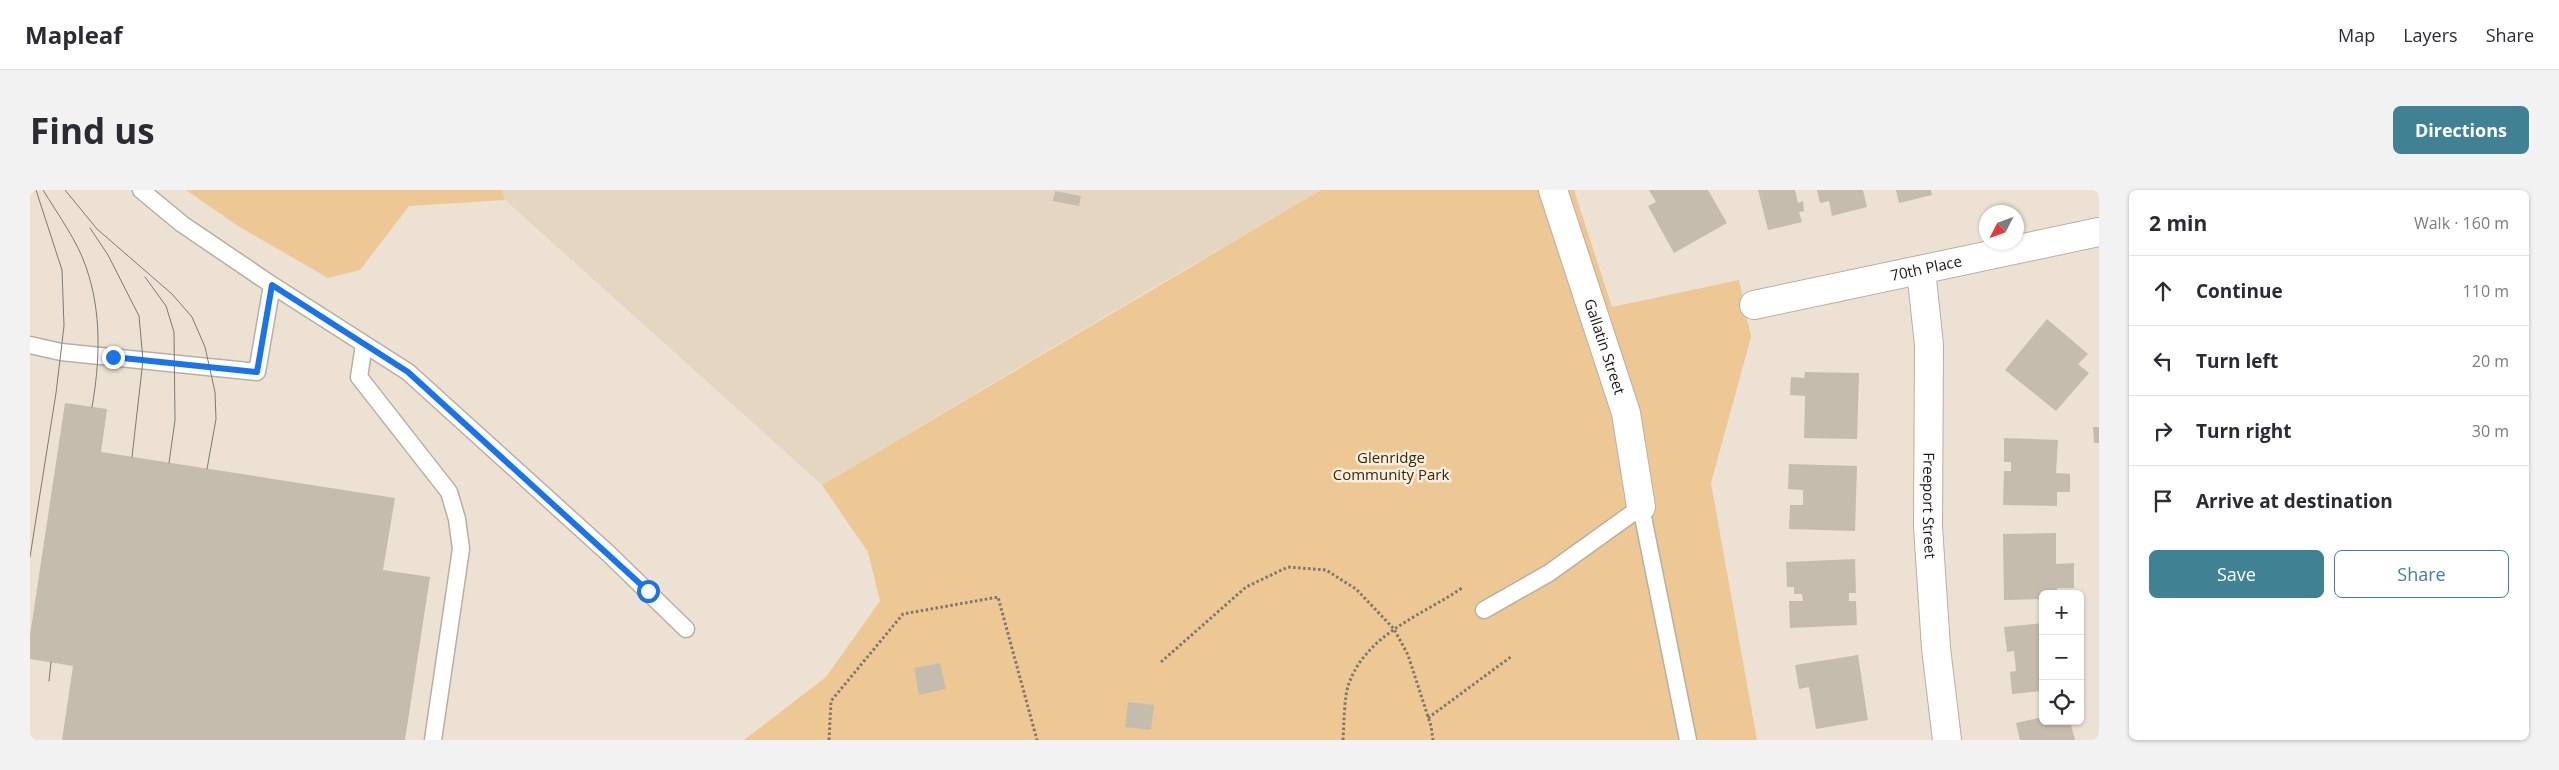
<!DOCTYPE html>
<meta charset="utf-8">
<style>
body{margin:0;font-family:"Open Sans",sans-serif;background:#f2f2f3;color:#2b2b33}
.controls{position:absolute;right:15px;bottom:15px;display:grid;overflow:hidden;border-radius:8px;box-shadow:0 1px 4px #0004}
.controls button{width:45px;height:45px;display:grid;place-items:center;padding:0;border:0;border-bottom:1px solid #e1e1e2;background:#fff;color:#2b2b33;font:25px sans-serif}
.compass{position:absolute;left:1949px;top:15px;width:45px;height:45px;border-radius:50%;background:#fff;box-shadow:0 1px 4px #0004;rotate:228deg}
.stop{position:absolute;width:15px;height:15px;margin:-11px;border:4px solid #1a73e8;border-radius:50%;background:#fff}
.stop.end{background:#1a73e8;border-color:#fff;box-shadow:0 1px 5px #0008}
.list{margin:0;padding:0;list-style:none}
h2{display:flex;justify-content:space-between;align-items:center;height:65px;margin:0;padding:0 20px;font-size:21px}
h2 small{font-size:16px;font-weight:400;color:#7c7c81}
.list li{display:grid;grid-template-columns:32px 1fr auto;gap:15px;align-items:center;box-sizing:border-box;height:70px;padding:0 20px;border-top:1px solid #e1e1e2}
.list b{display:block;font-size:19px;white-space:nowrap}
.list em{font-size:16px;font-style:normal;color:#7c7c81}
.actions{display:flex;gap:10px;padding:15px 20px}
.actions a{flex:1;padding:11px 0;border:1px solid #408293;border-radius:8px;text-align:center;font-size:18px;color:#408293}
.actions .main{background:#408293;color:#fff}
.icon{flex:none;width:28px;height:28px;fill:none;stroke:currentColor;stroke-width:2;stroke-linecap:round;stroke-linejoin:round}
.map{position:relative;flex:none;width:2069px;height:550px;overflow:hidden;border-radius:8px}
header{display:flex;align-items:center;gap:30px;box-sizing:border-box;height:70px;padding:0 25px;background:#fff;border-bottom:1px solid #e1e1e2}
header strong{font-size:24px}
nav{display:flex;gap:28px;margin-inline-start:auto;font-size:18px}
.intro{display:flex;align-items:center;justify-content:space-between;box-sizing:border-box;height:120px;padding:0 30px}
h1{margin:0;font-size:35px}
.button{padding:12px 22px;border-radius:8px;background:#408293;color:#fff;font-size:18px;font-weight:700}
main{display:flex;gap:30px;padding:0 30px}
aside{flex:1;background:#fff;border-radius:8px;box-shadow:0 1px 4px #0004}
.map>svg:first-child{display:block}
</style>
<header>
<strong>Mapleaf</strong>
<nav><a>Map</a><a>Layers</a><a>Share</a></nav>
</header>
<div class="intro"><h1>Find us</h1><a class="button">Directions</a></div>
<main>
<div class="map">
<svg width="2069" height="550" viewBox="0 0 2069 550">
<rect width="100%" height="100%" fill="#ece1d3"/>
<path fill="#e5d6c1" d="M472,0H1293L1119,100L792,295L475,10Z"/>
<path fill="#edc894" d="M156,0H472L475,10L379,16L330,80L298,88L208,36Z
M1291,0H1544L1582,117L1709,90L1721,147L1681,293L1727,550H714L796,487L850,411L838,362L792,295Z"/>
<path fill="#c6bcae" d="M1619,0H1678L1697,33L1644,63L1618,16L1626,12Z
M1728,0H1765L1768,13L1773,11L1774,21L1769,22L1772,32L1738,40Z
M1787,0H1833L1837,17L1802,26L1799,11L1790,13Z
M1866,0H1901L1902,5L1869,13Z
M1025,1L1051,6L1049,16L1023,11Z
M2017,129L2058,164L2048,174L2059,183L2026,221L1975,180Z
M1775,182L1829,183L1827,249L1774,248L1775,206L1760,205L1761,187L1774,188Z
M35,213L77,219L71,262L365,308L353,380L400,387L375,550H32L43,476L0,469V445Z
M2063,237H2069V253H2064Z
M1974,248L2028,250L2026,283L2040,284V302H2027V316L1973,315L1974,281H1981V272H1974Z
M1759,274L1827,276L1825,341L1759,339L1760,315H1773V300L1758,299Z
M2026,343V374L2044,373V398H2027V404H2013V409L1974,410L1973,344Z
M1825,369L1826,403H1819V411H1826L1827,435L1760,438L1759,411H1773L1772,404H1764V397H1757L1756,372Z
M2013,433V501L1982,504L1980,482L1986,481L1984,461L1977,462L1974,437Z
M1828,465L1838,530L1786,539L1779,497L1769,499L1765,475Z
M910,473L916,499L889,505L884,478Z
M1098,512L1124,515L1121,540L1095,537Z
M2013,527V531H2040L2045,550H1990L1986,533Z"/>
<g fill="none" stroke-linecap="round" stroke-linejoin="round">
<g stroke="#b9afa1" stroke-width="19">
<path id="service" d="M111,0L152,34L242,95L378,182L579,364L656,439
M0,155L31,162L227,182L242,95
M334,155L329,187L419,302L427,329L431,359L403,550
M1454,420L1519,383L1611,317L1658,550"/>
</g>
<g stroke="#b9afa1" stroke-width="30">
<g id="minor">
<path id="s1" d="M1523,0L1596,223L1611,317"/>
<path id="s2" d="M1891,80L1899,155L1898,337L1906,458L1917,550"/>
<path id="s3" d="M1724,115L2069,42"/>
</g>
</g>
<path stroke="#7e776e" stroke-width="3" stroke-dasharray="2.5 2.5" stroke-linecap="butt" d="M1131,472L1216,397L1258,377L1296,380L1326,399L1364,439L1378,465L1401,536L1403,550
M1398,528L1482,466
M799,550L801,511L873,424L968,407L1007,550
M1313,550C1314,535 1314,506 1319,493C1338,443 1391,426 1432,398"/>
<use href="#service" stroke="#fff" stroke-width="16"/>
<use href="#minor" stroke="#fff" stroke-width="28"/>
<path stroke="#817a70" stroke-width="1" d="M13,0C27,23 48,52 56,77C72,122 70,172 62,217
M35,0L67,39L142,104L162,127L175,157L185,202L186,229L177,279
M60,38L78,65L109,126L113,170L102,267
M115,87L136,116L144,142L145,230L139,273
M0,367L26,203L34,136L32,80L6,0
M19,491L21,472"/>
</g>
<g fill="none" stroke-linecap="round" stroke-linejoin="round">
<path stroke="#1a73e8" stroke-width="6" d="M83,167L227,182L242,95L378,182L618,401"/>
</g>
<g text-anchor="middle" stroke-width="5" stroke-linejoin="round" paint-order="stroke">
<g font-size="15" fill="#1c1813" stroke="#f9efe0">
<text dy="5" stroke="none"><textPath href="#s3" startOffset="176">70th Place</textPath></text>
<text dy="5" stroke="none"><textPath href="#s1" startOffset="165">Gallatin Street</textPath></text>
<text dy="5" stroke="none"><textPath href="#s2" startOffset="236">Freeport Street</textPath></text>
</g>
<g font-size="15" fill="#3c2703" stroke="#f9efe0">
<text x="1361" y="273">Glenridge<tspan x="1361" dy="17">Community Park</tspan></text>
</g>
</g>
</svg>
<div class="controls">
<button>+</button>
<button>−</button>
<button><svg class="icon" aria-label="locate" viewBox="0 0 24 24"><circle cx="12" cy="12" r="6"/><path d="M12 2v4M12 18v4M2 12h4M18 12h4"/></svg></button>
</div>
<svg class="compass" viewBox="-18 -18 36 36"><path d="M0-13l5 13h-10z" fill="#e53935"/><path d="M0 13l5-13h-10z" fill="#7c7c81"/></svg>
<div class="stop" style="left:618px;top:401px"></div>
<div class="stop end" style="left:83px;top:167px"></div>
</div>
<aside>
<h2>2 min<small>Walk · 160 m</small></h2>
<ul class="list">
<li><svg class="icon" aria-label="ahead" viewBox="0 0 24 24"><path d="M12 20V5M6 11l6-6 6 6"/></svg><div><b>Continue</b></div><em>110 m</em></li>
<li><svg class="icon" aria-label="left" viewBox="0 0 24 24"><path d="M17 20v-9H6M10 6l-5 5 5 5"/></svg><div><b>Turn left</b></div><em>20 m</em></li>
<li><svg class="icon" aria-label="right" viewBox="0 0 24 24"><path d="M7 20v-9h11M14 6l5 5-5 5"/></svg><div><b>Turn right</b></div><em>30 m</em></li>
<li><svg class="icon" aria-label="arrive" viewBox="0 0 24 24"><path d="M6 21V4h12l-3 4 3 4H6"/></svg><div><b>Arrive at destination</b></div></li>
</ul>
<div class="actions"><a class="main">Save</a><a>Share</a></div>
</aside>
</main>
